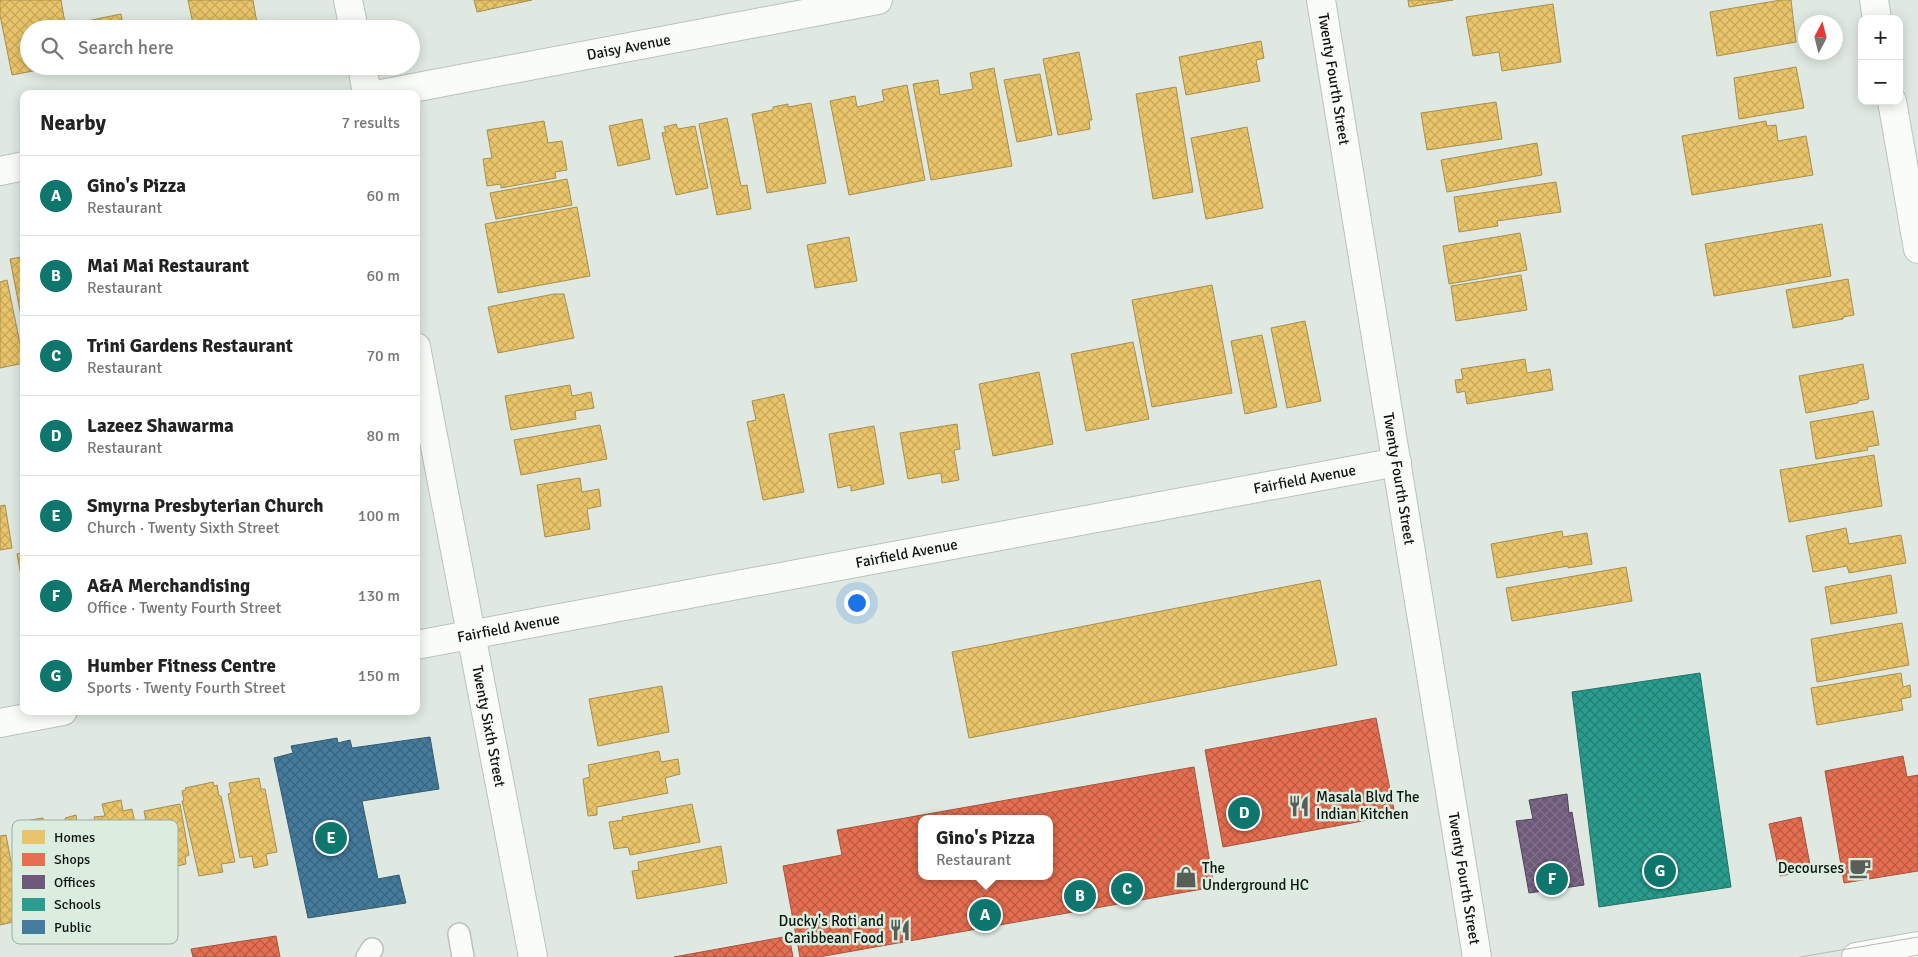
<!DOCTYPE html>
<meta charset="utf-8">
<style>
body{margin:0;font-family:Signika,sans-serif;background:#f6f6f6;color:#222}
.controls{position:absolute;right:15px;top:15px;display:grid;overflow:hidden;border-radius:10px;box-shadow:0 2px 12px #0003}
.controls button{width:45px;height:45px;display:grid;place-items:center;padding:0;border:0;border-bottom:1px solid #e0e0e0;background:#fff;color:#222;font:25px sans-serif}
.compass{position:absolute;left:1798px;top:15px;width:45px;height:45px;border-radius:50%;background:#fff;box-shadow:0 2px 12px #0003;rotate:7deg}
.you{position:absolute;left:856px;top:602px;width:18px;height:18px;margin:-12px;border:4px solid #fff;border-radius:50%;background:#1a73e8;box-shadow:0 0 0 8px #1a73e833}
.badge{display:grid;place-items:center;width:32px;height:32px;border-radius:50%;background:#0f766e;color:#fff;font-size:16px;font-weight:700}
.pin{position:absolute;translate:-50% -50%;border:2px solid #fff;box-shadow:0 1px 5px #0006}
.popup{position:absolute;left:918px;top:815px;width:135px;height:65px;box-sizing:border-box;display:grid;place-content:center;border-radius:10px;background:#fff;filter:drop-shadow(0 1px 4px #0005);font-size:16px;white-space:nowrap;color:#767676}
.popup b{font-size:19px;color:#222}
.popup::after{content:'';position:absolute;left:50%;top:100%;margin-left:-10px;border:10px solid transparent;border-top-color:#fff}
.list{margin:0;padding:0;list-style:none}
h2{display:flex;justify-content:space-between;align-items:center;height:65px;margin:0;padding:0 20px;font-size:21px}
h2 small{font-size:16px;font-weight:400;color:#767676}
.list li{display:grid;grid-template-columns:32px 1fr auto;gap:15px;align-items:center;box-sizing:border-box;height:80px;padding:0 20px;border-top:1px solid #e0e0e0}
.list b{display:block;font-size:19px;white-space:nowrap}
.list p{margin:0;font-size:16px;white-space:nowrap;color:#767676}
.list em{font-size:16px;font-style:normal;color:#767676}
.icon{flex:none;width:28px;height:28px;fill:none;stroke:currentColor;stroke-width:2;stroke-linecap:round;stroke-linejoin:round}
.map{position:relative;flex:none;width:1918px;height:957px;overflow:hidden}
.search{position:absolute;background:#fff;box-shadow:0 2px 12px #0003;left:20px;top:20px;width:400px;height:55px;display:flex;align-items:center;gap:12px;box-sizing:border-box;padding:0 18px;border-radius:28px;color:#767676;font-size:19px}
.panel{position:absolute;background:#fff;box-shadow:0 2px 12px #0003;left:20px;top:90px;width:400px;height:625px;border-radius:10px}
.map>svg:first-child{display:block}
</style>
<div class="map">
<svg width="1918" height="957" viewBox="0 0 1918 957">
<defs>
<pattern id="homes-cross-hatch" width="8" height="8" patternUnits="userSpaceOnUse" patternTransform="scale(1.25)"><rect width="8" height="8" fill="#e9c46a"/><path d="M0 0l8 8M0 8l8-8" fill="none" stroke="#c7a85b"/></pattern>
<pattern id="shops-cross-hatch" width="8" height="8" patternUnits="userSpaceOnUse" patternTransform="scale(1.25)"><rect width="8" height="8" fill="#e76f51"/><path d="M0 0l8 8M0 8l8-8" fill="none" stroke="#ba5a42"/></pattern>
<pattern id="offices-cross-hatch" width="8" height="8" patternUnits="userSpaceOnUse" patternTransform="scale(1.25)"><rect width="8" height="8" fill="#6d597a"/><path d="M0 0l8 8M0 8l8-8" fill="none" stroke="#807189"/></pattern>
<pattern id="schools-cross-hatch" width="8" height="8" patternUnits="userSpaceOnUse" patternTransform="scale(1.25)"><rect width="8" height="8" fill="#2a9d8f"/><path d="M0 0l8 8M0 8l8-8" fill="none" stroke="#227f73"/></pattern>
<pattern id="public-cross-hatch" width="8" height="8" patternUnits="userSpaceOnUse" patternTransform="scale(1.25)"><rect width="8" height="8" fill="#457b9d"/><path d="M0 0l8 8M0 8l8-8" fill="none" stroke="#38647e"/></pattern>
</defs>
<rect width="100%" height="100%" fill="#dfe9e1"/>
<path fill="url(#homes-cross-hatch)" stroke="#a78f4f" d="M0,0H61L66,29H29V66H59L12,75L0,15Z
M188,0H253L258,29H194Z
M474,0H532L477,12Z
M1408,0H1453L1409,7Z
M1781,0H1791L1796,42L1717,56L1710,12Z
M1553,4L1561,62L1502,71L1499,52L1473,56L1466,17Z
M121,14L124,29H78L77,23Z
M1261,41L1264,58L1256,60L1260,81L1186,95L1179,57Z
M1079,52L1092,120H1089L1090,129L1058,135L1043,59Z
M1796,67L1804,108L1739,119L1734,78Z
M994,68L1012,166L931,180L913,84L938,80L940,95L973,89L970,73Z
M1040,74L1052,135L1017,142L1004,80Z
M907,85L925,180L849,195L830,101L855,96L857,107L884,101L882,90Z
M1176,87L1193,192L1153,199L1136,94Z
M1496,102L1502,139L1427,150L1421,113Z
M811,103L826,183L767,193L752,114L773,110V107L788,104V107Z
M727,118L741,186L747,185L751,209L717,215L699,124Z
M642,119L650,159L618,166L609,126Z
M544,121L548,143L562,141L567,170L555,172L556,178L501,188V184L487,186L483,159L492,158L487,130Z
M1766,121L1767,126L1776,125L1778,141L1806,136L1813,175L1692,195L1682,136Z
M676,124L678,129L695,126L708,188L676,195L662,133L666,132L664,127Z
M1247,127L1263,208L1206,219L1191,138Z
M1537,143L1542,175L1447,192L1441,160Z
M567,179L572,205L496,219L490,193Z
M1556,182L1561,212L1497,221L1498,226L1459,232L1454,197Z
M577,207L590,276L498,293L485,224Z
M1822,224L1831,276L1714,296L1705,244Z
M1520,233L1527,270L1449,284L1443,246Z
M849,237L857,281L815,288L807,245Z
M20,245H24V321H22L10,259L22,257Z
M1521,275L1527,310L1456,321L1451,286Z
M1848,279L1854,315L1843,317V319L1793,328L1786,290Z
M7,280L24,363L0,368V282Z
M1212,285L1232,393L1152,407L1132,300Z
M554,294H564L574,338L498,353L488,307Z
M1305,321L1321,401L1287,408L1271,328Z
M1262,335L1277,407L1245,414L1231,341Z
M1133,342L1149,419L1086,431L1071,354Z
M1525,359L1527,373L1550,369L1553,390L1467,404L1465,391L1457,393L1455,380L1463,379L1461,369Z
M1863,364L1869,399L1858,401V403L1806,413L1799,376Z
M1039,372L1053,444L993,456L979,384Z
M570,385L572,396L591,392L594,408L575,411L576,419L511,430L505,396Z
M784,394L804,492L763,500L747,422L756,420L752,401Z
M1873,411L1879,445L1867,447L1868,450L1816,459L1810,422Z
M957,424L960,449L954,450L959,480L942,483L941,473L908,479L900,433Z
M600,425L607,459L521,475L514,440Z
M874,426L884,484L851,491V485L838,488L829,434Z
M1874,455L1882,506L1789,522L1780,470Z
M580,478L582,492L599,489L601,506L587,509L590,529L545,537L537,485Z
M5,505L12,548L0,550V506Z
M1846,528L1849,544L1901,535L1906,563L1849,573L1847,566L1813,572L1806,536Z
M1562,531L1563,537L1587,533L1592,564L1568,568V566L1497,578L1491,544Z
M24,553V591L17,554Z
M1626,567L1632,601L1512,621L1506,588Z
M1891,575L1897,613L1831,624L1825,587Z
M1320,580L1337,665L969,738L952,652Z
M1902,623L1909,665L1817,682L1811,639Z
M1901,673L1903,687L1910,685L1911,697L1901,699L1903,710L1817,725L1811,688Z
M662,686L669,732L598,746L589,699Z
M659,751L661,762L678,759L680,774L665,778L668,793L597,807V815L588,816L583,779L590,777L588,765Z
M259,778L261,789H265L277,852L266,854L268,865L254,868L252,856L240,858L228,794L231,793L229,783Z
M213,782L214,786L217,785L219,796H221L235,862L221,864L223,872L199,876L182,801H184L182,791L186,790L185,788Z
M121,800L123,811L132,809L145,868L140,869L142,877L112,883L110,876H107L94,817L105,816L102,804Z
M180,804L189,855L185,857L186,864L159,870L158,863L154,864L144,811Z
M692,804L700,842L630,855L628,847L614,849L609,822L623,820L622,817Z
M76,815L77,822L92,820L101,866L98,867L108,916L75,922L56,827L66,825L65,818Z
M43,818L44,827H48L57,890L23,895L14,832L31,829L30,820Z
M6,835L22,920L0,925V836Z
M721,846L727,883L637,899L632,871L639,870L638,862Z"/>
<path fill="url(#shops-cross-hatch)" stroke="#a6543d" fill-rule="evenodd" d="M1376,718L1395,815L1223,847L1205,750Z
M1903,756L1907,777L1918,775V871L1844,883L1825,771Z
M1194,767L1214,887L819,957H800L783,866L842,855L837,830ZM921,819H1049V876H921Z
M1801,817L1811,870L1780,876L1769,824Z
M276,936L280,957H193L191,949Z
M789,936L793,957H674Z"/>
<path fill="url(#offices-cross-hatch)" stroke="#50445a" d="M1567,794L1569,813L1572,812L1584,885L1529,893L1516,821L1533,819L1529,800Z"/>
<path fill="url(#schools-cross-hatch)" stroke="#227469" d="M1700,673L1731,887L1599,907L1572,692Z"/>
<path fill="url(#public-cross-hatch)" stroke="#345c72" d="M430,737L439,789L362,801L378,879L399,875L406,903L308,918L274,758L293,753L291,746L337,738L338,743L350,740L352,748Z"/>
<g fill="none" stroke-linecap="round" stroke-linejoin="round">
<g stroke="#bac2bc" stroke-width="24">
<path id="lane" d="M459,934L463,957
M367,957L372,949"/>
</g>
<g stroke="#bac2bc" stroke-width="30">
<g id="street">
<path d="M348,0L354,29"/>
<path id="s1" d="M1321,0L1477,957"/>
<path d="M1874,0L1877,19"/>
<path d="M362,66L367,94"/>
<path id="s2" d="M381,94L878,0"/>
<path d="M1892,101L1918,249"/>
<path d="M0,171L24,166"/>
<path id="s3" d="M416,347L533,957"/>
<path id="s4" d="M416,645L1397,462"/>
<path d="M0,723L63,711"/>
</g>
</g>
<g stroke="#bac2bc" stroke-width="30">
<path id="primary" d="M1856,957L1918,946"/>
</g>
<use href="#lane" stroke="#fafcfa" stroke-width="21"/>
<use href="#street" stroke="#fafcfa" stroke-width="28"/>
<use href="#primary" stroke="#fafcfa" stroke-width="28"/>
<path stroke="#b5b9b6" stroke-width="1" d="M1800,957L1918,937
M1908,957L1918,955"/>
</g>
<defs>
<g id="restaurant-bare" transform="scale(1.725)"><path d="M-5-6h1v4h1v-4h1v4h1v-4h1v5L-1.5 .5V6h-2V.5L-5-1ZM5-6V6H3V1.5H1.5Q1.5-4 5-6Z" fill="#575f58" stroke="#dbeddf" stroke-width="2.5" paint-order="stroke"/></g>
<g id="cafe-bare" transform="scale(1.725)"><path d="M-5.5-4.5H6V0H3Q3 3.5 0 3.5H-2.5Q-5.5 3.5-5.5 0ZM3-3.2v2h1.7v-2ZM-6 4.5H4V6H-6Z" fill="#575f58" stroke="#dbeddf" stroke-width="2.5" paint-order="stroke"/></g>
<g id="shop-bare" transform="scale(1.725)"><path d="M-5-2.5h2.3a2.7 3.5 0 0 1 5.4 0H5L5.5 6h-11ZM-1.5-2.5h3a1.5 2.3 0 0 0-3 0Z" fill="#575f58" stroke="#dbeddf" stroke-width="2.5" paint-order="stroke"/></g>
</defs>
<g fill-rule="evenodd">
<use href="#restaurant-bare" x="1299" y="806"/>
<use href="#cafe-bare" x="1860" y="868"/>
<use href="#shop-bare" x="1186" y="877"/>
<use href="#restaurant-bare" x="900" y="930"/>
</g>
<g text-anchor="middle" stroke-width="5" stroke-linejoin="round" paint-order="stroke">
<g font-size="15" fill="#0e140f" stroke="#dbeddf">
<text dy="5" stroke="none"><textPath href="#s2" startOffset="252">Daisy Avenue</textPath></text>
<text dy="5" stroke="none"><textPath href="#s1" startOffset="80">Twenty Fourth Street</textPath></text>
<text dy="5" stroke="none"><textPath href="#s1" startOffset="485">Twenty Fourth Street</textPath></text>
<text dy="5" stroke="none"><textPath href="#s4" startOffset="904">Fairfield Avenue</textPath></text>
<text dy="5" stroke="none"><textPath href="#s4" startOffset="499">Fairfield Avenue</textPath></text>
<text dy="5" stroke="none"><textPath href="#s4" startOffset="94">Fairfield Avenue</textPath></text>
<text dy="5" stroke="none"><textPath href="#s3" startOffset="386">Twenty Sixth Street</textPath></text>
<text dy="5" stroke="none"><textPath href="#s1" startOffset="890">Twenty Fourth Street</textPath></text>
</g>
<g font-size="15" fill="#0e140f" stroke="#dbeddf" text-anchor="start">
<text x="1316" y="802">Masala Blvd The<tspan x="1316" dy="17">Indian Kitchen</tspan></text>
<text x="1202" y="873">The<tspan x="1202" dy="17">Underground HC</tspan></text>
<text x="1844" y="873" text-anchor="end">Decourses</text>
<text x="884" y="926" text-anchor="end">Ducky's Roti and<tspan x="884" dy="17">Caribbean Food</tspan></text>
</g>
</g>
<rect x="12" y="820" width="166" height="124" rx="8" fill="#dbeddf" stroke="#9eaca1" stroke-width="1"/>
<rect x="22" y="830" width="23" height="14" fill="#e9c46a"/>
<rect x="22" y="853" width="23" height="13" fill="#e76f51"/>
<rect x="22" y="875" width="23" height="14" fill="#6d597a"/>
<rect x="22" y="898" width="23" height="13" fill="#2a9d8f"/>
<rect x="22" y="920" width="23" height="14" fill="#457b9d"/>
<g font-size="14" fill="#0e140f">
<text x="54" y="842">Homes</text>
<text x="54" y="864">Shops</text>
<text x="54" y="887">Offices</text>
<text x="54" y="909">Schools</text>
<text x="54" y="932">Public</text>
</g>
</svg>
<div class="controls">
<button>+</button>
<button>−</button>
</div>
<svg class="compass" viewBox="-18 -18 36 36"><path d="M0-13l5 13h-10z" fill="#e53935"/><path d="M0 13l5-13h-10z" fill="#767676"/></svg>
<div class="you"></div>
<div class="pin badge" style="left:985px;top:915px">A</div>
<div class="popup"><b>Gino's Pizza</b>Restaurant</div>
<div class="pin badge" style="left:1080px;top:896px">B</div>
<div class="pin badge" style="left:1127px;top:889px">C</div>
<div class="pin badge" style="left:1244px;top:813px">D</div>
<div class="pin badge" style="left:331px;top:838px">E</div>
<div class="pin badge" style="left:1552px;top:879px">F</div>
<div class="pin badge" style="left:1660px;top:871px">G</div>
<div class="search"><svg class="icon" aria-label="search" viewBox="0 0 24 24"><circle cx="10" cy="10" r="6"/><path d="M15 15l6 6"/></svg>Search here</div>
<section class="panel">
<h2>Nearby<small>7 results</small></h2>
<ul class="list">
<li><span class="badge">A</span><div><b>Gino's Pizza</b><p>Restaurant</p></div><em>60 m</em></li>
<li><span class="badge">B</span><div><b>Mai Mai Restaurant</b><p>Restaurant</p></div><em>60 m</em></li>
<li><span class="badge">C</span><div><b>Trini Gardens Restaurant</b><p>Restaurant</p></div><em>70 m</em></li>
<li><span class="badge">D</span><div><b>Lazeez Shawarma</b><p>Restaurant</p></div><em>80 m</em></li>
<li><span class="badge">E</span><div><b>Smyrna Presbyterian Church</b><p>Church · Twenty Sixth Street</p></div><em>100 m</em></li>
<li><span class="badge">F</span><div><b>A&amp;A Merchandising</b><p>Office · Twenty Fourth Street</p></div><em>130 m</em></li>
<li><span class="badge">G</span><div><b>Humber Fitness Centre</b><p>Sports · Twenty Fourth Street</p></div><em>150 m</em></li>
</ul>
</section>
</div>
